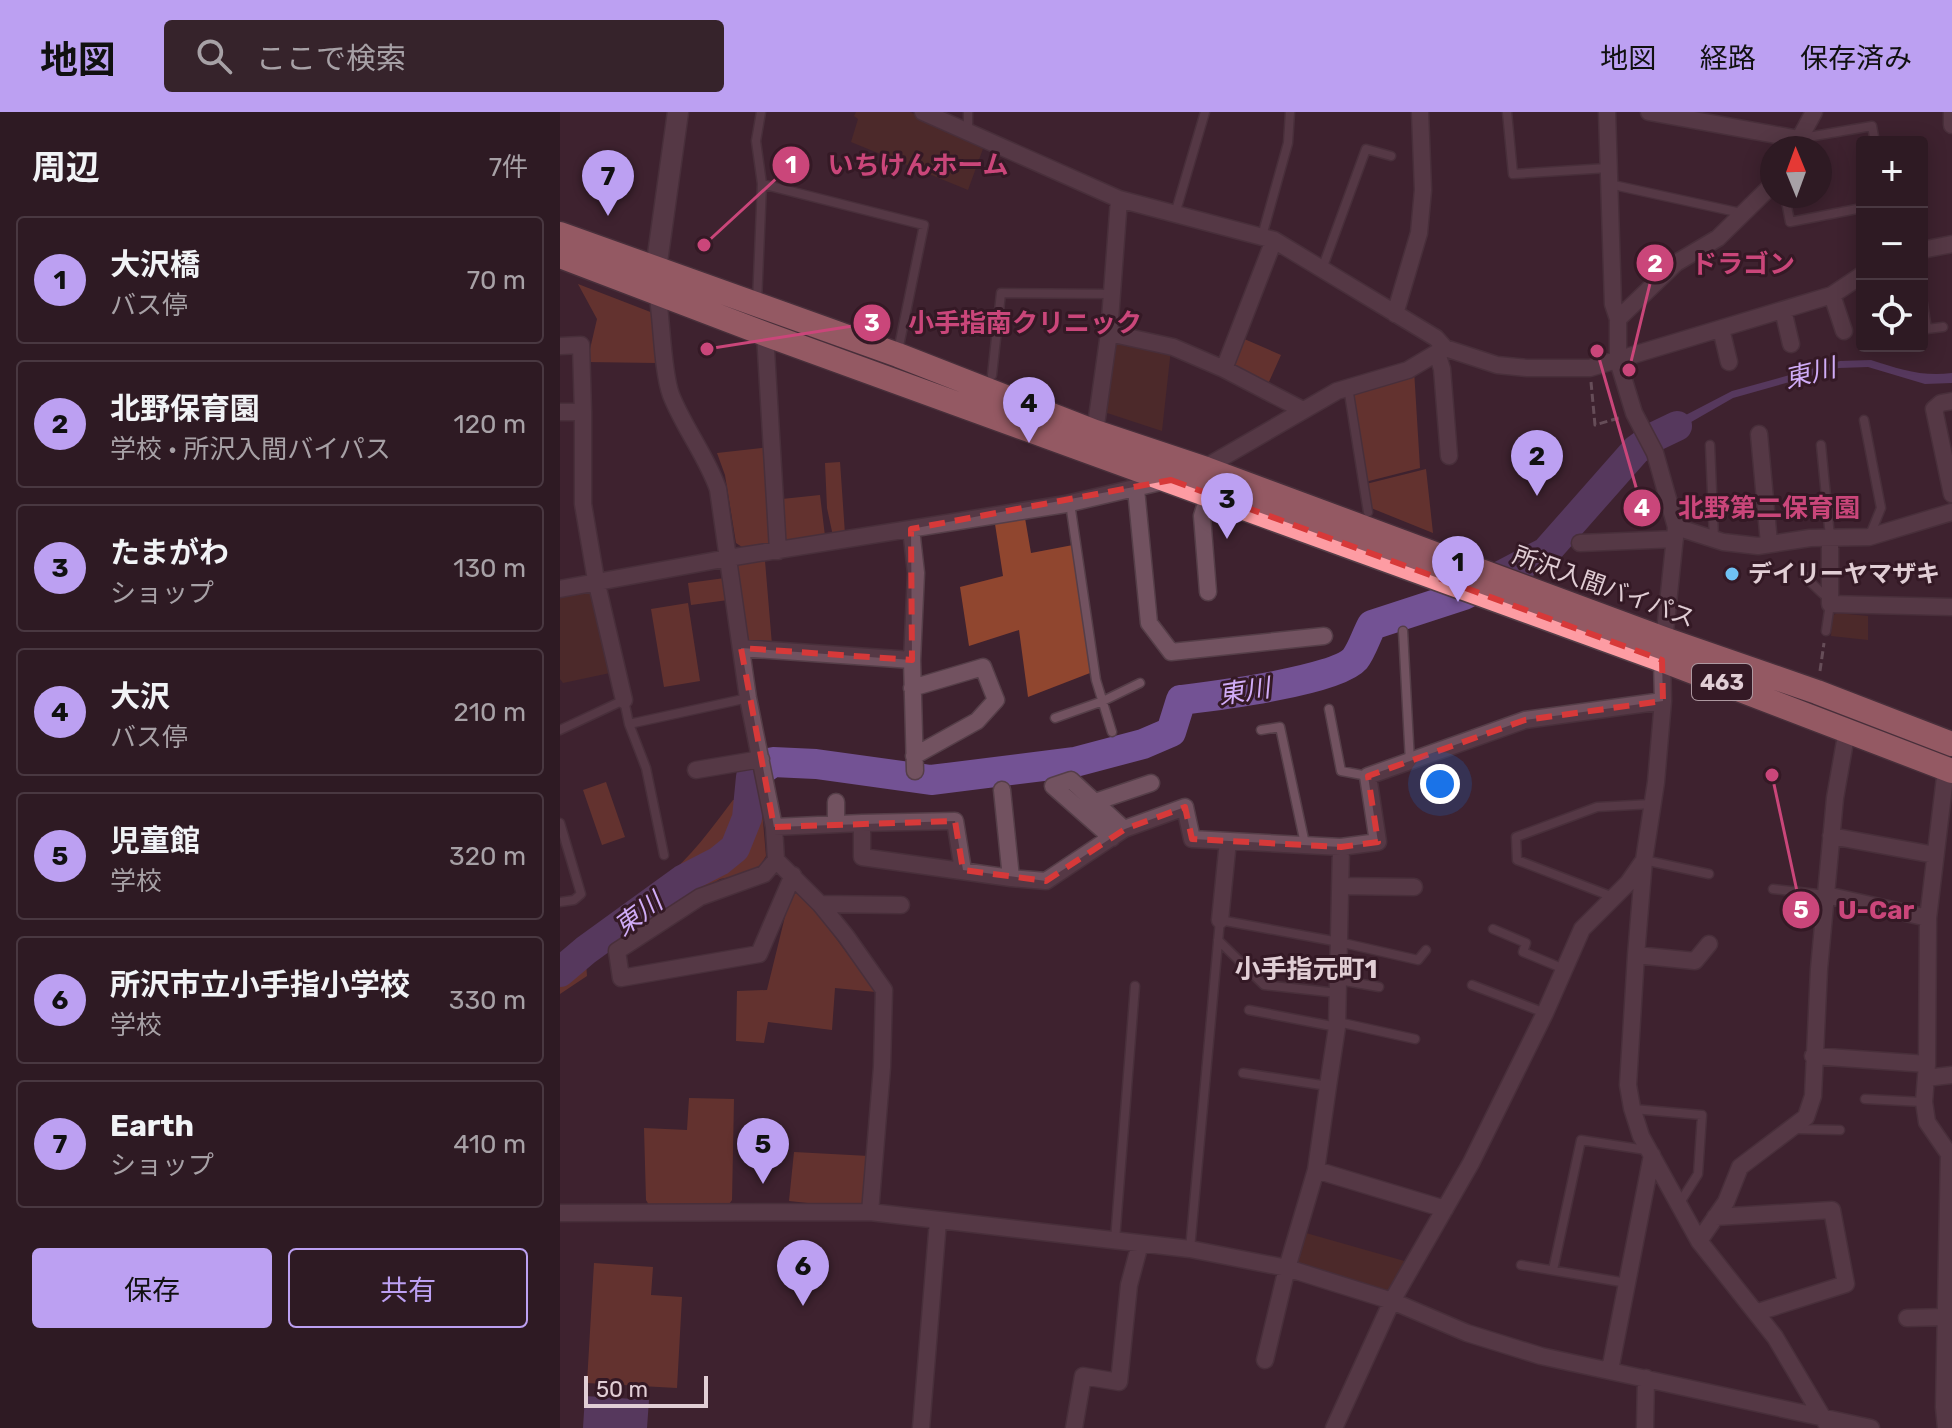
<!DOCTYPE html>
<html lang="ja">
<meta charset="utf-8">
<style>
body{margin:0;font-family:Rubik,"Noto Sans JP",sans-serif;background:#36232b;color:#f1f3f6}
.controls{position:absolute;right:24px;top:24px;display:grid;overflow:hidden;border-radius:8px;box-shadow:0 4px 20px #0003}
.controls button{width:72px;height:72px;display:grid;place-items:center;padding:0;border:0;border-bottom:2px solid #493841;background:#2e1a23;color:#f1f3f6;font:40px sans-serif}
.compass{position:absolute;left:1200px;top:24px;width:72px;height:72px;border-radius:50%;background:#2e1a23;box-shadow:0 4px 20px #0003;rotate:359deg}
.scale{position:absolute;left:24px;bottom:20px;width:124px;box-sizing:border-box;padding-left:8px;border:4px solid #e1ced5;border-top:0;font-size:22px;line-height:28px;white-space:nowrap;color:#e1ced5;-webkit-text-stroke:6px #341925;paint-order:stroke}
.you{position:absolute;left:880px;top:672px;width:28px;height:28px;margin:-20px;border:6px solid #fff;border-radius:50%;background:#1a73e8;box-shadow:0 0 0 12px #1a73e833}
.badge{display:grid;place-items:center;width:52px;height:52px;border-radius:50%;background:#bca0f2;color:#111;font-size:26px;font-weight:700}
.pin{position:absolute;translate:-50% -66px;filter:drop-shadow(0 2px 4px #0008)}
.pin::after{content:'';position:absolute;top:42px;width:28px;height:24px;background:inherit;clip-path:polygon(0 0,100% 0,50% 100%)}
.list{margin:0;padding:0;list-style:none}
h2{display:flex;justify-content:space-between;align-items:center;height:104px;margin:0;padding:0 32px;font-size:34px}
h2 small{font-size:26px;font-weight:400;color:#a7a1a6}
.list li{display:grid;grid-template-columns:52px 1fr auto;gap:24px;align-items:center;box-sizing:border-box;height:128px;margin:0 16px 16px;padding:0 16px;border:2px solid #493841;border-radius:8px}
.list b{display:block;font-size:30px;white-space:nowrap}
.list p{margin:0;font-size:26px;white-space:nowrap;color:#a7a1a6}
.list em{font-size:26px;font-style:normal;color:#a7a1a6}
.actions{display:flex;gap:16px;padding:24px 32px}
.actions a{flex:1;padding:18px 0;border:2px solid #bca0f2;border-radius:8px;text-align:center;font-size:28px;color:#bca0f2}
.actions .main{background:#bca0f2;color:#111}
.icon{flex:none;width:44px;height:44px;fill:none;stroke:currentColor;stroke-width:2;stroke-linecap:round;stroke-linejoin:round}
.map{position:relative;flex:none;width:1392px;height:1316px;overflow:hidden}
header{display:flex;align-items:center;gap:48px;box-sizing:border-box;height:112px;padding:0 40px;background:#bca0f2;color:#111}
header strong{font-size:38px}
nav{display:flex;gap:44px;margin-inline-start:auto;font-size:28px}
.search{width:560px;height:72px;background:#36232b;display:flex;align-items:center;gap:20px;box-sizing:border-box;padding:0 28px;border-radius:8px;color:#a7a1a6;font-size:30px}
main{display:flex}
aside{flex:1;background:#2e1a23}
.map>svg:first-child{display:block}
</style>
<header>
<strong>地図</strong>
<div class="search"><svg class="icon" aria-label="search" viewBox="0 0 24 24"><circle cx="10" cy="10" r="6"/><path d="M15 15l6 6"/></svg>ここで検索</div>
<nav><a>地図</a><a>経路</a><a>保存済み</a></nav>
</header>
<main>
<aside>
<h2>周辺<small>7件</small></h2>
<ul class="list">
<li><span class="badge">1</span><div><b>大沢橋</b><p>バス停</p></div><em>70 m</em></li>
<li><span class="badge">2</span><div><b>北野保育園</b><p>学校 · 所沢入間バイパス</p></div><em>120 m</em></li>
<li><span class="badge">3</span><div><b>たまがわ</b><p>ショップ</p></div><em>130 m</em></li>
<li><span class="badge">4</span><div><b>大沢</b><p>バス停</p></div><em>210 m</em></li>
<li><span class="badge">5</span><div><b>児童館</b><p>学校</p></div><em>320 m</em></li>
<li><span class="badge">6</span><div><b>所沢市立小手指小学校</b><p>学校</p></div><em>330 m</em></li>
<li><span class="badge">7</span><div><b>Earth</b><p>ショップ</p></div><em>410 m</em></li>
</ul>
<div class="actions"><a class="main">保存</a><a>共有</a></div>
</aside>
<div class="map">
<svg width="1392" height="1316" viewBox="0 0 1392 1316">
<rect width="100%" height="100%" fill="#3e222f"/>
<path fill="#5d3124" d="M296,0H350L424,34L408,78L291,30L298,7L294,4Z
M551,226L611,237L602,319L541,299Z
M32,474L50,561L3,571L0,567V482Z
M1277,501L1308,504V528L1271,524L1272,504Z
M746,1121L848,1150L831,1180L737,1152Z"/>
<path fill="#90462f" d="M18,172L93,201L97,251L27,250L37,207Z
M682,226L721,243L708,272L670,253Z
M854,258L860,356L805,370L793,277Z
M210,335L212,431L185,437L176,431L165,363L157,341Z
M280,350L285,422L273,424L267,396L265,351Z
M866,357L873,421L811,396L806,372Z
M260,383L265,424L227,430L224,426L222,387Z
M465,406L471,441L513,433L530,561L468,585L459,518L409,534L400,475L443,464L435,412Z
M201,446L205,449L212,533L190,531L183,525L175,454L179,451Z
M165,466L168,488L131,493L128,471Z
M128,491L140,569L104,575L91,497Z
M46,670L65,725L42,733L23,678Z
M201,686L206,744L196,760L160,767L26,851L27,864L0,882V848C31,817 69,795 103,768C131,745 152,716 173,688Z
M239,777L316,880L275,876L272,918L208,910L204,931L176,929L177,879L207,878L231,780Z
M129,986L174,987L172,1088L167,1095L89,1093L86,1088L84,1016L127,1018Z
M234,1040L309,1044L304,1097L229,1089Z
M34,1151L93,1155L91,1183L122,1185L117,1276L27,1271Z"/>
<path fill="#735294" d="M1311,248C1339,257 1362,265 1392,261V271L1365,272L1308,255L1279,256L1173,286L1098,329L1093,320L1172,279L1280,249Z
M25,1284L89,1288L87,1316H23Z"/>
<g fill="none" stroke-linecap="round" stroke-linejoin="round">
<path stroke="#735294" stroke-width="30" d="M0,860L26,838L124,767L159,749L175,736L187,706L191,665L213,650L256,652L371,668L515,650L583,632L611,620L621,588C653,584 776,569 795,547C802,538 806,524 812,513L904,483L986,440L1076,338L1094,325L1117,314"/>
<g stroke="#553e48" stroke-width="11">
<path id="lane" d="M947,0L953,62L1048,56
M408,19V0
M1242,26L1312,14L1315,30
M202,72L364,113L338,239
M1049,72L1181,101
M1225,84L1230,110L1302,96
M615,102L645,0
M702,124L728,31L730,0
M762,157L806,37L831,44
M1362,186L1367,217L1383,215
M197,190L202,72L196,29L201,0
M432,263L441,181L552,182
M788,275L808,400
M1304,308L1321,396L1310,423
M1150,333L1154,426
M1261,333L1270,425
M510,391L536,568L552,620
M1244,464L1263,482L1270,483
M843,519L850,650
M1266,519L1270,492
M769,597L781,659L808,664
M495,606L543,589L580,571
M69,612L188,586
M0,618L64,588L69,612L86,656L104,743
M701,618L720,615L745,732
M0,711L21,782L14,788L0,790
M1084,748L1149,762
M1213,777L1266,783
M1053,785L957,748L956,725L1037,695L1092,692
M933,817L966,831L963,840L1004,857
M658,828L704,873L778,881
M779,868L819,875
M912,873L985,901
M689,898L777,915
M778,910L855,927
M683,961L768,974
M1305,987L1363,990
M1073,997L1142,1003L1138,1062L1119,1092
M1235,1017L1280,1018
M555,1128L575,874
M630,1137L660,808L779,830L858,848L866,838
M961,1153L1067,1171
M993,1158L1021,1028L1086,1038"/>
</g>
<g stroke="#553e48" stroke-width="19">
<path id="street" d="M363,0L559,87L714,128L876,226L885,236
M1047,0L1053,192L1058,207V249L1074,301L1095,341L1116,415L1102,548L1103,589L1096,670L1084,748L1076,843L1068,973L1072,996L1081,1024L1139,1129L1215,1225L1269,1316
M1089,0L1239,27
M1392,0V13
M1235,35L1254,0
M1362,138L1392,132
M97,179C102,208 102,258 111,283C124,316 146,343 158,377L188,586L214,715L216,748L260,792L286,824L324,878L322,955L310,1100
M1272,183L1284,219
M1223,198L1231,232
M835,202L859,121L863,78L860,0
M1058,207L1116,151L1158,126L1212,73
M1161,217L1169,250
M549,221L613,235L664,257L741,297
M205,222L218,439
M0,234L21,233L23,300
M877,241L882,257L889,344
M664,257L714,128
M1392,289L1381,291L1374,297L1392,382
M0,300H23V392L36,468L64,588
M535,320L549,221L559,87
M1199,322L1209,431
M639,359L777,279L848,258L885,236L937,253L967,256H1030L1272,183L1302,163
M576,377L589,511L611,540L764,524
M1116,415L1163,430L1198,434L1250,426L1309,425L1392,400
M1270,425V492L1392,495
M1020,431L1115,427
M0,477L168,446L506,392L609,368
M648,480L642,404L649,382
M181,536L352,548L356,461L351,417
M352,548L355,659
M352,576L423,555L436,588L417,609L354,644
M1386,657L1368,806L1367,952L1364,990L1367,1010L1389,1042L1384,1295L1386,1316
M136,658L201,647
M442,678L451,766
M276,690V712
M535,690L591,671
M302,711L395,709L403,758
M214,715L302,711V745L451,766L486,769L564,717L625,695L632,727L781,735
M1271,724L1375,743
M552,726L493,674L511,668L564,717
M216,748L204,762L140,785L57,839L61,866L199,842L233,763
M780,774L854,775
M1266,783L1368,806
M260,792L341,793
M660,808L668,729
M1076,843L1135,849L1149,832
M1253,944L1367,952
M1366,966L1392,963
M756,1058L885,1097
M0,1101L310,1100L630,1137L727,1156L832,1189L907,1221L981,1244L1311,1316
M1155,1105L1272,1098L1286,1172L1198,1200
M1139,1129L1166,1090L1180,1055L1246,1005L1253,984L1259,857L1275,686L1287,618
M1347,1206L1386,1205
M705,1248L727,1156L756,1058L768,974L777,915L781,735L818,730L808,664L965,608L1103,589
M1050,1258L1092,1043
M361,1316L378,1109
M514,1316L523,1264L559,1270L569,1173L580,1132
M774,1316L832,1189L911,1051L985,901L1022,817L1068,771L1084,748
M1085,1316L1086,1266"/>
</g>
<g stroke="#553e48" stroke-width="23">
<path id="secondary" d="M97,170L96,157L118,0"/>
</g>
<g stroke="#553e48" stroke-width="27">
<path id="highway" d="M0,122L338,243L535,320L646,357L1104,527L1257,580L1392,632
M0,144L205,222L1102,548L1392,659"/>
</g>
<path stroke="#97808a" stroke-width="3" stroke-dasharray="8 4" stroke-linecap="butt" d="M1031,270L1035,313L1059,306
M1260,559L1264,531"/>
<use href="#lane" stroke="#725260" stroke-width="8"/>
<use href="#street" stroke="#725260" stroke-width="16"/>
<use href="#secondary" stroke="#725260" stroke-width="20"/>
<use href="#highway" stroke="#fd9ca3" stroke-width="24"/>
</g>
<path d="M0 0H1392V1316H0ZM611,368L1102,548L1103,589L965,608L808,664L818,730L781,735L632,727L625,695L565,717L486,769L403,758L395,709L214,715L181,536L352,548L351,417Z" fill="#3e222f" fill-opacity=".55" fill-rule="evenodd"/>
<path fill="none" stroke="#d73939" stroke-width="6" stroke-dasharray="16 10" stroke-linejoin="round" d="M611,368L1102,548L1103,589L965,608L808,664L818,730L781,735L632,727L625,695L565,717L486,769L403,758L395,709L214,715L181,536L352,548L351,417Z"/>
<circle fill="#6fc2f4" stroke="#341925" stroke-width="3" cx="1172" cy="462" r="8"/>
<g text-anchor="middle" stroke-width="6" stroke-linejoin="round" paint-order="stroke">
<rect fill="#341925" stroke="#ad98a0" stroke-width="2" x="1132" y="552" width="60" height="36" rx="6"/>
<g font-size="22" font-weight="bold" fill="#e1ced5">
<text x="1162" y="578">463</text>
</g>
<g font-size="24" font-weight="bold" fill="#e1ced5" stroke="#341925" text-anchor="start">
<text x="1188" y="470">デイリーヤマザキ</text>
</g>
<g font-size="24" fill="#e1ced5" stroke="#341925">
<text transform="translate(1044 475) rotate(20)" y="8">所沢入間バイパス</text>
</g>
<g font-size="26" font-style="italic" fill="#d0acf7" stroke="#341925">
<text transform="translate(1250 261) rotate(-14)" y="9">東川</text>
<text transform="translate(684 579) rotate(-9)" y="9">東川</text>
<text transform="translate(78 802) rotate(-37)" y="9">東川</text>
</g>
<g font-size="26" font-weight="bold" fill="#e1ced5" stroke="#341925">
<text x="746" y="866">小手指元町1</text>
</g>
</g>
<path fill="none" stroke="#ca467a" stroke-width="3" d="M144 133L231 53M1069 258L1095 151M147 237L312 211M1037 239L1082 396M1212 663L1241 798"/>
<g fill="#ca467a" stroke="#341925" stroke-width="3">
<circle cx="144" cy="133" r="8"/>
<circle cx="1069" cy="258" r="8"/>
<circle cx="147" cy="237" r="8"/>
<circle cx="1037" cy="239" r="8"/>
<circle cx="1212" cy="663" r="8"/>
<circle cx="231" cy="53" r="20"/>
<circle cx="1095" cy="151" r="20"/>
<circle cx="312" cy="211" r="20"/>
<circle cx="1082" cy="396" r="20"/>
<circle cx="1241" cy="798" r="20"/>
</g>
<g font-size="24" text-anchor="middle" font-weight="bold" fill="#fff">
<text x="231" y="61">1</text>
<text x="1095" y="160">2</text>
<text x="312" y="219">3</text>
<text x="1082" y="404">4</text>
<text x="1241" y="806">5</text>
</g>
<g font-size="26" text-anchor="middle" font-weight="bold" fill="#ca467a" stroke="#341925" stroke-width="6" stroke-linejoin="round" paint-order="stroke">
<text x="358" y="62">いちけんホーム</text>
<text x="1183" y="161">ドラゴン</text>
<text x="465" y="220">小手指南クリニック</text>
<text x="1209" y="405">北野第二保育園</text>
<text x="1316" y="807">U-Car</text>
</g>
</svg>
<div class="controls">
<button>+</button>
<button>−</button>
<button><svg class="icon" aria-label="locate" viewBox="0 0 24 24"><circle cx="12" cy="12" r="6"/><path d="M12 2v4M12 18v4M2 12h4M18 12h4"/></svg></button>
</div>
<svg class="compass" viewBox="-18 -18 36 36"><path d="M0-13l5 13h-10z" fill="#e53935"/><path d="M0 13l5-13h-10z" fill="#a7a1a6"/></svg>
<div class="scale">50 m</div>
<div class="you"></div>
<div class="pin badge" style="left:898px;top:490px">1</div>
<div class="pin badge" style="left:977px;top:384px">2</div>
<div class="pin badge" style="left:667px;top:427px">3</div>
<div class="pin badge" style="left:469px;top:331px">4</div>
<div class="pin badge" style="left:203px;top:1072px">5</div>
<div class="pin badge" style="left:243px;top:1194px">6</div>
<div class="pin badge" style="left:48px;top:104px">7</div>
</div>
</main>
